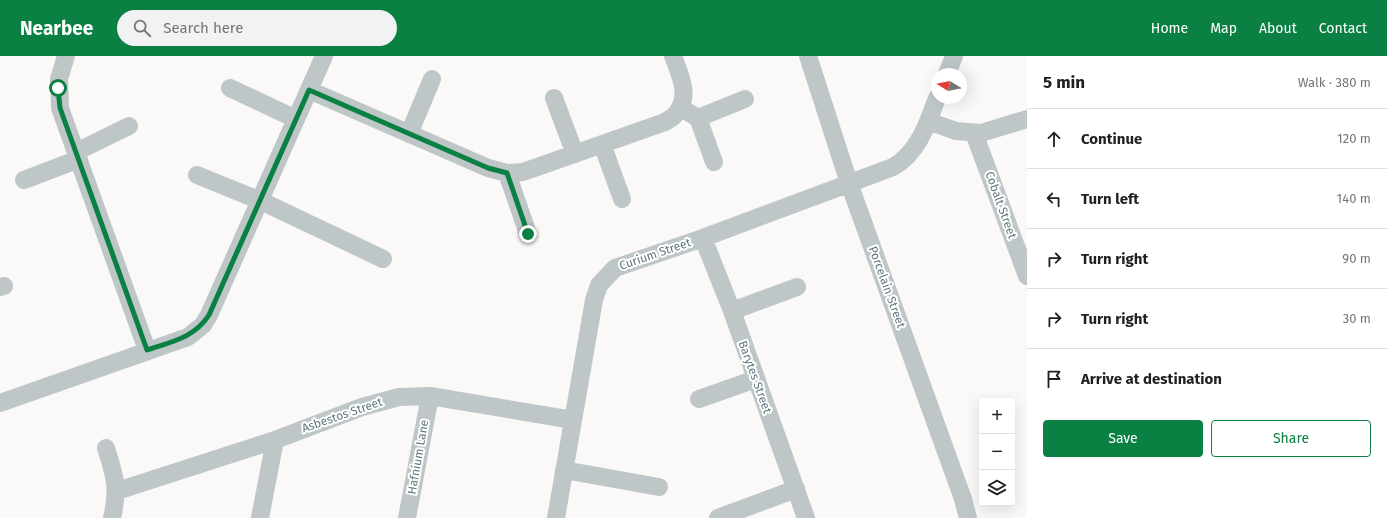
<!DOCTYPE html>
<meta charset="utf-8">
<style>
body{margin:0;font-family:"Fira Sans",sans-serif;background:#f2f2f2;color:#202124}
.controls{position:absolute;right:12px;bottom:12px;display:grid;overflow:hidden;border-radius:4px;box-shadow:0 4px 16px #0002}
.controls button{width:36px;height:36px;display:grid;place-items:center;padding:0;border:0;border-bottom:1px solid #e0e0e0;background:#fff;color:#202124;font:20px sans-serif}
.compass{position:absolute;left:931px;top:12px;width:36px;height:36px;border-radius:50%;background:#fff;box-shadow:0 4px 16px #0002;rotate:280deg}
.stop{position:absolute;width:12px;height:12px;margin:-9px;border:3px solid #0b8043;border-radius:50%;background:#fff}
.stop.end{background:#0b8043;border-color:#fff;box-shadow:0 1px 4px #0008}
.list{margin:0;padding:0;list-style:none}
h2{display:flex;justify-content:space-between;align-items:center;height:52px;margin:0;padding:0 16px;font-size:17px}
h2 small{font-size:13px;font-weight:400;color:#757577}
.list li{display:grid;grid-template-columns:26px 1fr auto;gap:12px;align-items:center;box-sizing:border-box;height:60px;padding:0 16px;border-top:1px solid #e0e0e0}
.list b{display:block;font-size:15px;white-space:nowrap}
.list em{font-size:13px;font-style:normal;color:#757577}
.actions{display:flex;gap:8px;padding:12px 16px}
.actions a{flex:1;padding:9px 0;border:1px solid #0b8043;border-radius:4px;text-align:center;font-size:14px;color:#0b8043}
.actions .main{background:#0b8043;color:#fff}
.icon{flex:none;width:22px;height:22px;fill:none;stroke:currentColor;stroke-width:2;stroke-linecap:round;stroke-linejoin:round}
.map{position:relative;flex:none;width:1027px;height:462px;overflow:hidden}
header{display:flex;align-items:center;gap:24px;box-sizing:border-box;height:56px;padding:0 20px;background:#0b8043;color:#fff}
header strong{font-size:19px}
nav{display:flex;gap:22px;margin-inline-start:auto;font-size:14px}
.search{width:280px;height:36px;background:#f2f2f2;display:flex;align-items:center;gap:10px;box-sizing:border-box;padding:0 14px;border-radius:22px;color:#757577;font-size:15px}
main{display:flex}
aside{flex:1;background:#fff}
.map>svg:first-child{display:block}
</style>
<header>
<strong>Nearbee</strong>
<div class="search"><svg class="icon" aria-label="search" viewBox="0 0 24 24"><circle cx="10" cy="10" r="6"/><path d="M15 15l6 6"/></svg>Search here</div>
<nav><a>Home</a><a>Map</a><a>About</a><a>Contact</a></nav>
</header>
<main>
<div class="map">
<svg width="1027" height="462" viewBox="0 0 1027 462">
<rect width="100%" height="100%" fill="#faf9f8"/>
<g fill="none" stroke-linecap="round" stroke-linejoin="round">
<path stroke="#bec6c8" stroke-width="18" d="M66,0L59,23L60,52L147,294
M808,0L849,127L963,443L968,462
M947,18L954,0
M230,32L296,63
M309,34L488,112L507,117L523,116L665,66L673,61C692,43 681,21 673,0
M554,42L575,98
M681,52L698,62L714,106
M698,62L745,43
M928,65L956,75L981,77L1027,63
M974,77L1027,220
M409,78L432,23
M602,88L622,143
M76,96L129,70
M507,117L528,178
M197,119L261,145L383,203
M24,124L79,103
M703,182L732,255L806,462
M0,231L4,230
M732,255L797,231
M699,343L756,323
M0,347L188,281L203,269L209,259L324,0
M106,392C115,421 119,432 112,462
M564,414L659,431
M117,435L275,384L362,351L399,341L430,340L573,364
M260,462L275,384
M407,462L430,340
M556,462L594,244L599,229L615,212L703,182L893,111C918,97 928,67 937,42
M718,462L796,433"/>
</g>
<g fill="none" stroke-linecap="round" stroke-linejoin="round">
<path stroke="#0b8043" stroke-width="5" d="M58,32L60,52L147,294C171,286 194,282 209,259L309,34L488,112L507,117L528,178"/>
</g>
<g text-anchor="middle" stroke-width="4" stroke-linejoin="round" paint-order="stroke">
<g font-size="12" fill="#60777d" stroke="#fff">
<text transform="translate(1001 149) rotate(70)" y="4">Cobalt Street</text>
<text transform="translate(655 198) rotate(-19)" y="4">Curium Street</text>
<text transform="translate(887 231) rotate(70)" y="4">Porcelain Street</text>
<text transform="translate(755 321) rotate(70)" y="4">Barytes Street</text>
<text transform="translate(342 359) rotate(-19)" y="4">Asbestos Street</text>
<text transform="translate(418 401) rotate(-80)" y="4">Hafnium Lane</text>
</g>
</g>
</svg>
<div class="controls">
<button>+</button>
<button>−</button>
<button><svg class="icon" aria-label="layers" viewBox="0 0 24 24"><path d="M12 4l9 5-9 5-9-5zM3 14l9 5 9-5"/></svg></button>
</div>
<svg class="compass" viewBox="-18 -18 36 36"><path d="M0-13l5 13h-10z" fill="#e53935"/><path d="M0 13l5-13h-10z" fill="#757577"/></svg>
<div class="stop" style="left:58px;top:32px"></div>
<div class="stop end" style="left:528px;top:178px"></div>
</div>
<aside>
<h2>5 min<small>Walk · 380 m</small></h2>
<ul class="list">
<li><svg class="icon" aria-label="ahead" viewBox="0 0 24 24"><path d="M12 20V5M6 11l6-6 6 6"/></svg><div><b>Continue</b></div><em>120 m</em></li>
<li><svg class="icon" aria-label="left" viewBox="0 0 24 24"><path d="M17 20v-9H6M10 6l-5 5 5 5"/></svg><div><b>Turn left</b></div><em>140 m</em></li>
<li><svg class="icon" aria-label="right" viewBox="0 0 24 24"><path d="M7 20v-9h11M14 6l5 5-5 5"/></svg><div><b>Turn right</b></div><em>90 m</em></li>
<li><svg class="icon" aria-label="right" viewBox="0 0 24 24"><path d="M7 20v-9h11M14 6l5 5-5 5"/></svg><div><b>Turn right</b></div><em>30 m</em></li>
<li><svg class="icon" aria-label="arrive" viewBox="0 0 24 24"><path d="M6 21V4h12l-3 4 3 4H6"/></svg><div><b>Arrive at destination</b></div></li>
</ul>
<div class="actions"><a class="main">Save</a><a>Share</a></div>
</aside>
</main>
